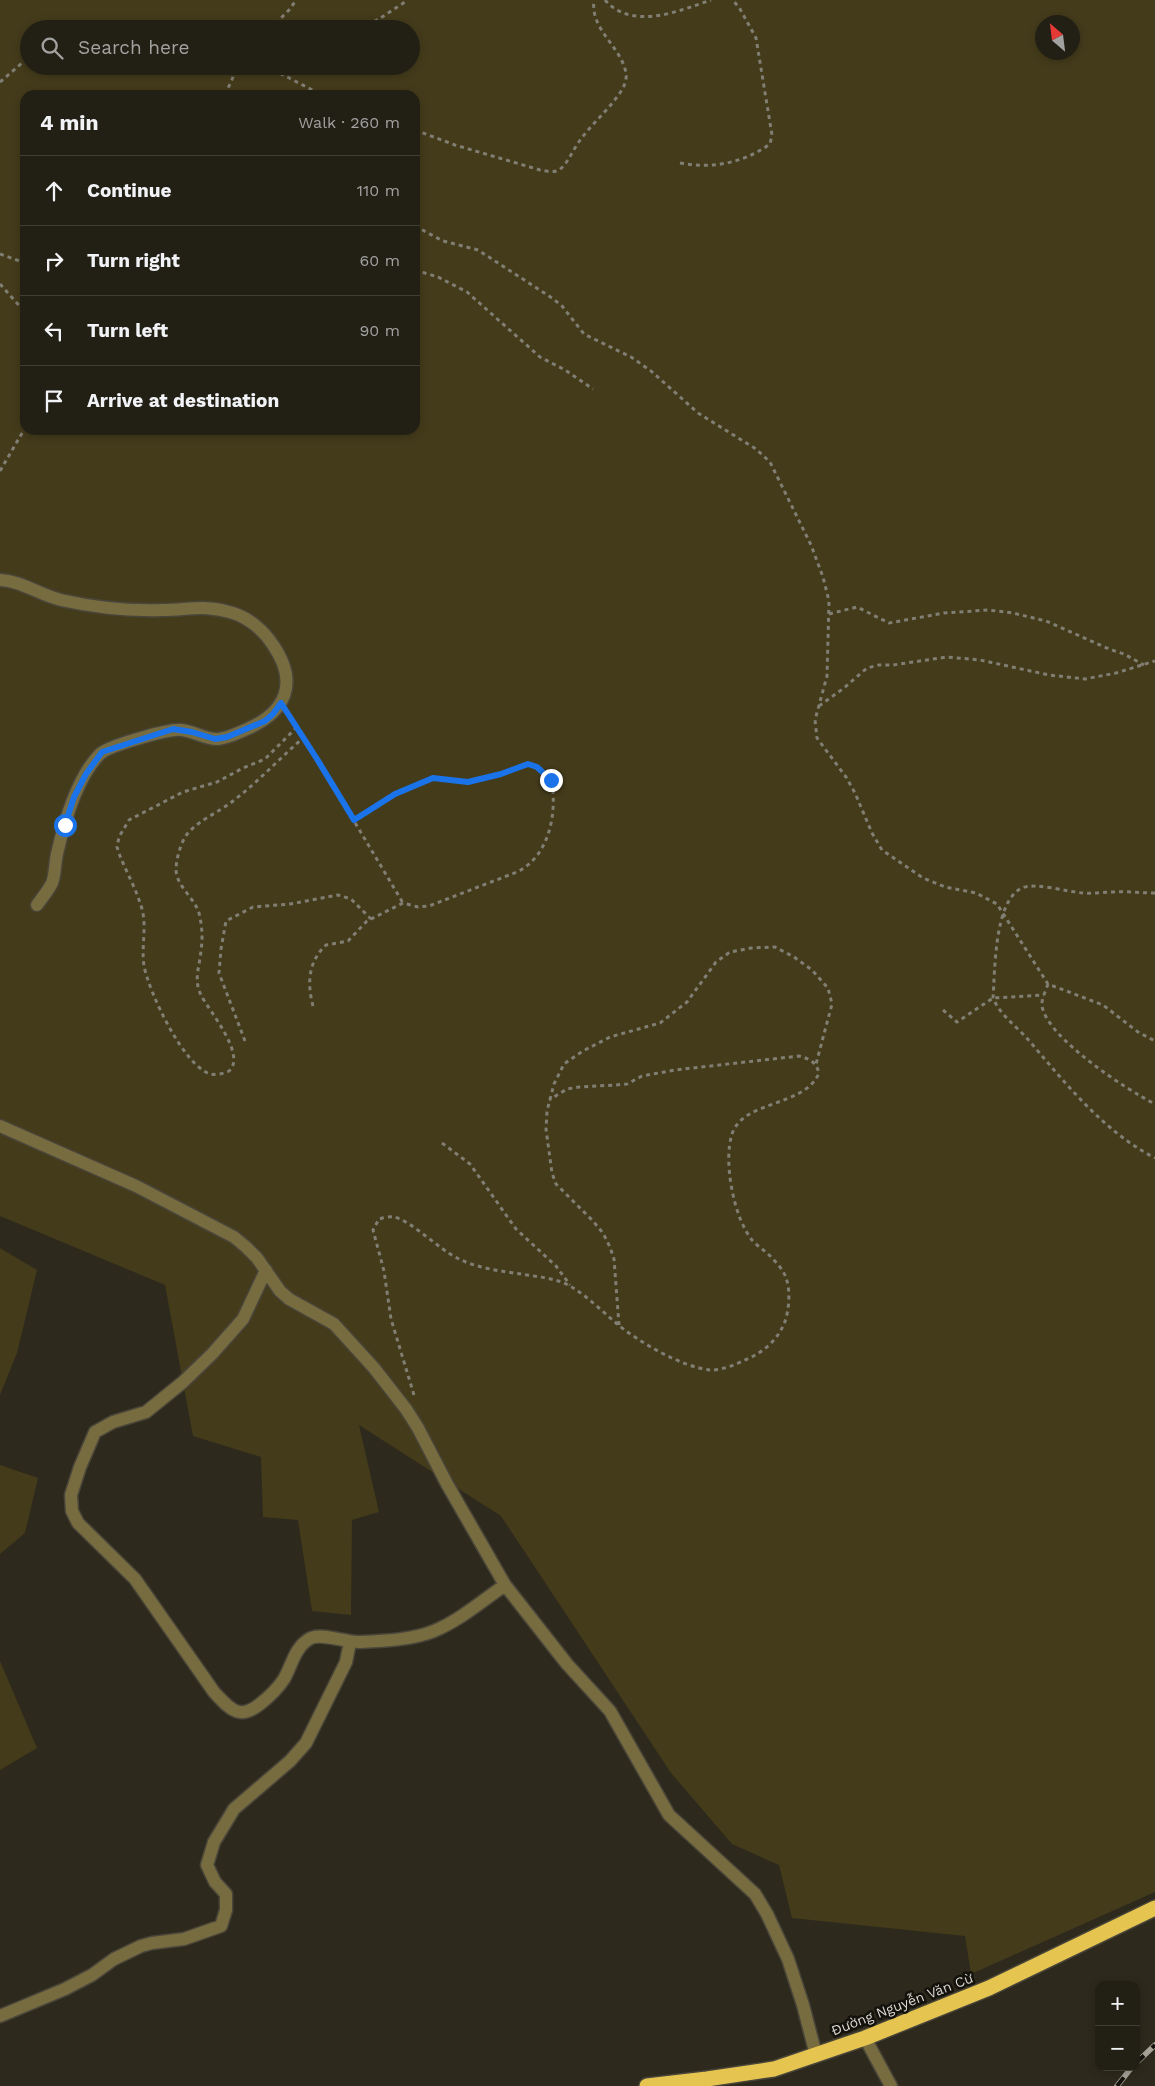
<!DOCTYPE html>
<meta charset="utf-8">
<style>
body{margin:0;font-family:"Work Sans",sans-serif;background:#2a271e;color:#f1f3f6}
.controls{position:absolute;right:15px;bottom:15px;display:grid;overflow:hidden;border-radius:10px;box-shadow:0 2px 8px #0003}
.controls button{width:45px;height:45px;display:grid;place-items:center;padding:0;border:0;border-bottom:1px solid #3f3d34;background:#221f15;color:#f1f3f6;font:25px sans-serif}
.compass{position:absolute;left:1035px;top:15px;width:45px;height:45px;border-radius:50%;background:#221f15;box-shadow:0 2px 8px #0003;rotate:332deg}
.stop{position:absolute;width:15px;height:15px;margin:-11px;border:4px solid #1a73e8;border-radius:50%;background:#fff}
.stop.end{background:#1a73e8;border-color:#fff;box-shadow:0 1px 5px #0008}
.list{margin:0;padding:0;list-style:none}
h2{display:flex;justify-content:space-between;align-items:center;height:65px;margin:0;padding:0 20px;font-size:21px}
h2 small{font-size:16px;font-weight:400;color:#a2a2a0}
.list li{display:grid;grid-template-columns:32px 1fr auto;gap:15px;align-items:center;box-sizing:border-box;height:70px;padding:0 20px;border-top:1px solid #3f3d34}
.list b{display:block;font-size:19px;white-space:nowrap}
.list em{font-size:16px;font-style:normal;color:#a2a2a0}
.icon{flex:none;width:28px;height:28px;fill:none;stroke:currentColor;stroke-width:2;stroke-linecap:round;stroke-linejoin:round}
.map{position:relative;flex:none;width:1155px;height:2086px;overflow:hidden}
.search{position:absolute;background:#221f15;box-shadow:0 2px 8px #0003;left:20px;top:20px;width:400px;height:55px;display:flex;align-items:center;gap:12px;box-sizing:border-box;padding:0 18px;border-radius:28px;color:#a2a2a0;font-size:19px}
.panel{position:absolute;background:#221f15;box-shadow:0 2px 8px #0003;left:20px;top:90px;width:400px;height:345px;border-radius:15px}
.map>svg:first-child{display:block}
</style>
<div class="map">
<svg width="1155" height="2086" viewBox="0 0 1155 2086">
<rect width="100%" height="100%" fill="#2d291c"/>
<path fill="#443b1b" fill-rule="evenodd" d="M0,0H1155V1892L971,1974L965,1936L792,1918L779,1865L732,1844L671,1773L501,1516L359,1425L379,1512L352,1520L351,1615L312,1611L298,1520L263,1517L261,1457L193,1436L165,1285L0,1216ZM1042,22H1072V52H1042ZM29,29H411V66H29ZM25,95H415V430H25Z
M0,1248L37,1270L17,1353L0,1395Z
M0,1465L38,1478L25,1533L0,1554Z
M0,1661L37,1748L0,1770Z"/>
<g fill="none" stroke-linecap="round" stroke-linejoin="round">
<g stroke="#494539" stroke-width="15">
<path id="minor" d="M0,580C22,581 40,595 61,600C92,607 129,611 162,610C188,610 206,604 233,613C249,618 264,631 273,645C299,683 286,712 247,729C238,733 228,738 218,739C207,740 193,731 182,730C170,728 108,746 100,754C77,777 64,823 57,854C55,862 55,877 52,883C48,891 42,898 37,905
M0,1126L136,1186L234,1237L246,1247L257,1258L280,1291L289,1299L334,1324L374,1368L406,1409L418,1428L447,1484L505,1585L567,1664L610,1711L669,1815L755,1894L767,1914L788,1959L803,2005L816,2055
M266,1270L243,1319L212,1354L183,1382L146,1412L113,1422L95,1432L80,1467L71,1495L72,1511L78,1523L135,1579L214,1692C230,1709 239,1721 260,1704C269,1697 278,1688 284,1679C292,1665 295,1646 311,1638C322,1633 345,1642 359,1642C383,1641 412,1640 434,1631C460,1620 482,1601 505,1585
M0,2016L65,1989L92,1975L114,1959L141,1946L152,1943L184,1939L221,1926L226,1910V1894L215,1882L207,1865L214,1842L234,1809L290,1761L306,1743L346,1662L350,1642
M865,2038L891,2086"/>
</g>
<g stroke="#494539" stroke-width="18">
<path id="highway" d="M647,2086L707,2079L774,2069L865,2038L989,1988L1155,1908"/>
</g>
<path stroke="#817e73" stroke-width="3" stroke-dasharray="4 4" stroke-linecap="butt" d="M605,0C632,31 679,11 711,0
M270,29L290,9L296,0
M360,29L379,19L408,0
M266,66L322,95
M0,82L29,57
M225,95L238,66
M415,130L455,145L540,170C546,171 553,173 559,170C566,165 570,156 575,148C588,126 610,110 623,88C625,84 627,77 626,73C621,46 590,30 594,0
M680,163C713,169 743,163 770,144L772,135L756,38L740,9L733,0
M415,226L443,241L478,250L552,298L562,306L584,334L631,357L651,371L698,413L756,449L770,462L811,545L823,577L829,601L827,676L815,720L817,738L846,777L855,793L872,833L882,850L923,878L945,887L976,893L997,904L1048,984L1103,1005L1138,1032L1155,1041
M0,254L25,263
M415,270L438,277L467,292L540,357L565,370L593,389
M0,284L25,312
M0,471L25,428
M829,614L857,607L889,623L944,613L988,610L1013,613L1046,621L1109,649L1124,654L1144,665
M819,706L844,688L867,668L879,665H893L947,657L980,660L1049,675L1085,679L1116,673L1155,661
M288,714L323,769L403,903
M297,727L265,759L243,768L217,782L183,792L129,820L119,837L117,847L120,856C127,873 137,891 142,909C147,928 141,947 144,966C149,992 183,1065 210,1074C216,1075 223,1074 229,1071C247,1055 209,1011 201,995C193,979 200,966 201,950C203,938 202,925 199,913C194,897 177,887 176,870C176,860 180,846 185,837C196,821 218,813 233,801C258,782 280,758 303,738
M1155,893C1141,893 1127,891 1113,892C1103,892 1093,894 1083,893C1068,892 1035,882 1022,888C994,900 995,972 993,998C1000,1014 1013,1024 1025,1036C1064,1081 1101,1130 1155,1158
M1048,984C1046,990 1041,1000 1042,1006C1047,1038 1127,1090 1155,1104
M313,1006C307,983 308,962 326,945L348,941L367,921L403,903L418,907L429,906L517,872C548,857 557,816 552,784L539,769L528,764L494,776L468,783L432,779L395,794L354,820
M943,1010L957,1022L993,998L1044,995
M245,1041L219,973L221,949L226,921L253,907L290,904L338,895L351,899L371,919
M442,1143L470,1164L516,1229L556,1266L570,1285
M619,1325L614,1259L610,1247L603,1233L593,1221L556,1184L552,1173L546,1129L547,1111L554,1084L564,1064L583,1051L610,1037L660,1023L687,1002L716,962L730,952L751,948L775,947L794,957L812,970L828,988L832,1004L816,1064
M414,1395L391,1319L384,1271L373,1230L379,1219C383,1218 390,1216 394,1217C410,1220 439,1249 457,1258C476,1268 500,1271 521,1274C538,1277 556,1278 570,1286C587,1296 602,1311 616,1323C637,1341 683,1368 711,1370C722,1370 735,1365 745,1360C762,1353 776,1342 784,1324C789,1312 791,1291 786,1278C784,1271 777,1263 772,1258C766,1251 758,1247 752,1240C734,1218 723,1162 732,1134C743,1100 805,1107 819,1073C816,1062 810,1059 799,1056L675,1070L642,1076L627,1084L615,1085L579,1087L567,1089L549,1100"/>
<use href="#minor" stroke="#776b40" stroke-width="12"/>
<use href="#highway" stroke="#e5c550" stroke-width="15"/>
<g stroke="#a5a298" stroke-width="5.5">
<path id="rail" d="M1136,2063L1155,2045
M1117,2086L1132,2067"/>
</g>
<use href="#rail" stroke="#14120c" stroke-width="4" stroke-dasharray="11" stroke-linecap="butt"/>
</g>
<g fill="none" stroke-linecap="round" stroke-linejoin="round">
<path stroke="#1a73e8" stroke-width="6" d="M65,825L74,797L86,774L102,752L173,729L192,732L215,739L227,737L265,721L273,714L281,703L317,759L354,820L395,794L433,778L468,782L501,774L528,764L537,767L551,780"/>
</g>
<g text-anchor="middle" stroke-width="5" stroke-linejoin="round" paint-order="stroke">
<g font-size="14" fill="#dcd9d1" stroke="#14120c">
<text transform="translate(902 2004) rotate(-21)" y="5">Đường Nguyễn Văn Cừ</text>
</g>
</g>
</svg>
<div class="controls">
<button>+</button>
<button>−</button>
</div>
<svg class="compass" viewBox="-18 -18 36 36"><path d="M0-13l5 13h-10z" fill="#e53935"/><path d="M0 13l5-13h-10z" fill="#a2a2a0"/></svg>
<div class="stop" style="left:65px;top:825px"></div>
<div class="stop end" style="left:551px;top:780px"></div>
<div class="search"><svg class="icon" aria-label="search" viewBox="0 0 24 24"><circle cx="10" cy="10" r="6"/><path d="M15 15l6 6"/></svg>Search here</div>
<section class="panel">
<h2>4 min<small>Walk · 260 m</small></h2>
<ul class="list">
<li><svg class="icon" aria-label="ahead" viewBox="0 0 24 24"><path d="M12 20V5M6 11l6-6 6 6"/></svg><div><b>Continue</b></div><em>110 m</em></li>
<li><svg class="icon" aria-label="right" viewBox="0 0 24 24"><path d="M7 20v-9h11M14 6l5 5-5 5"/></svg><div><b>Turn right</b></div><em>60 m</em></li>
<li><svg class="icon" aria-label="left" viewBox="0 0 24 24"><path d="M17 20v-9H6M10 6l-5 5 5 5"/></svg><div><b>Turn left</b></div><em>90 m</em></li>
<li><svg class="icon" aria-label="arrive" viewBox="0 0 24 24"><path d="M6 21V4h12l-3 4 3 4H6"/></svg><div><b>Arrive at destination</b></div></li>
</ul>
</section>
</div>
